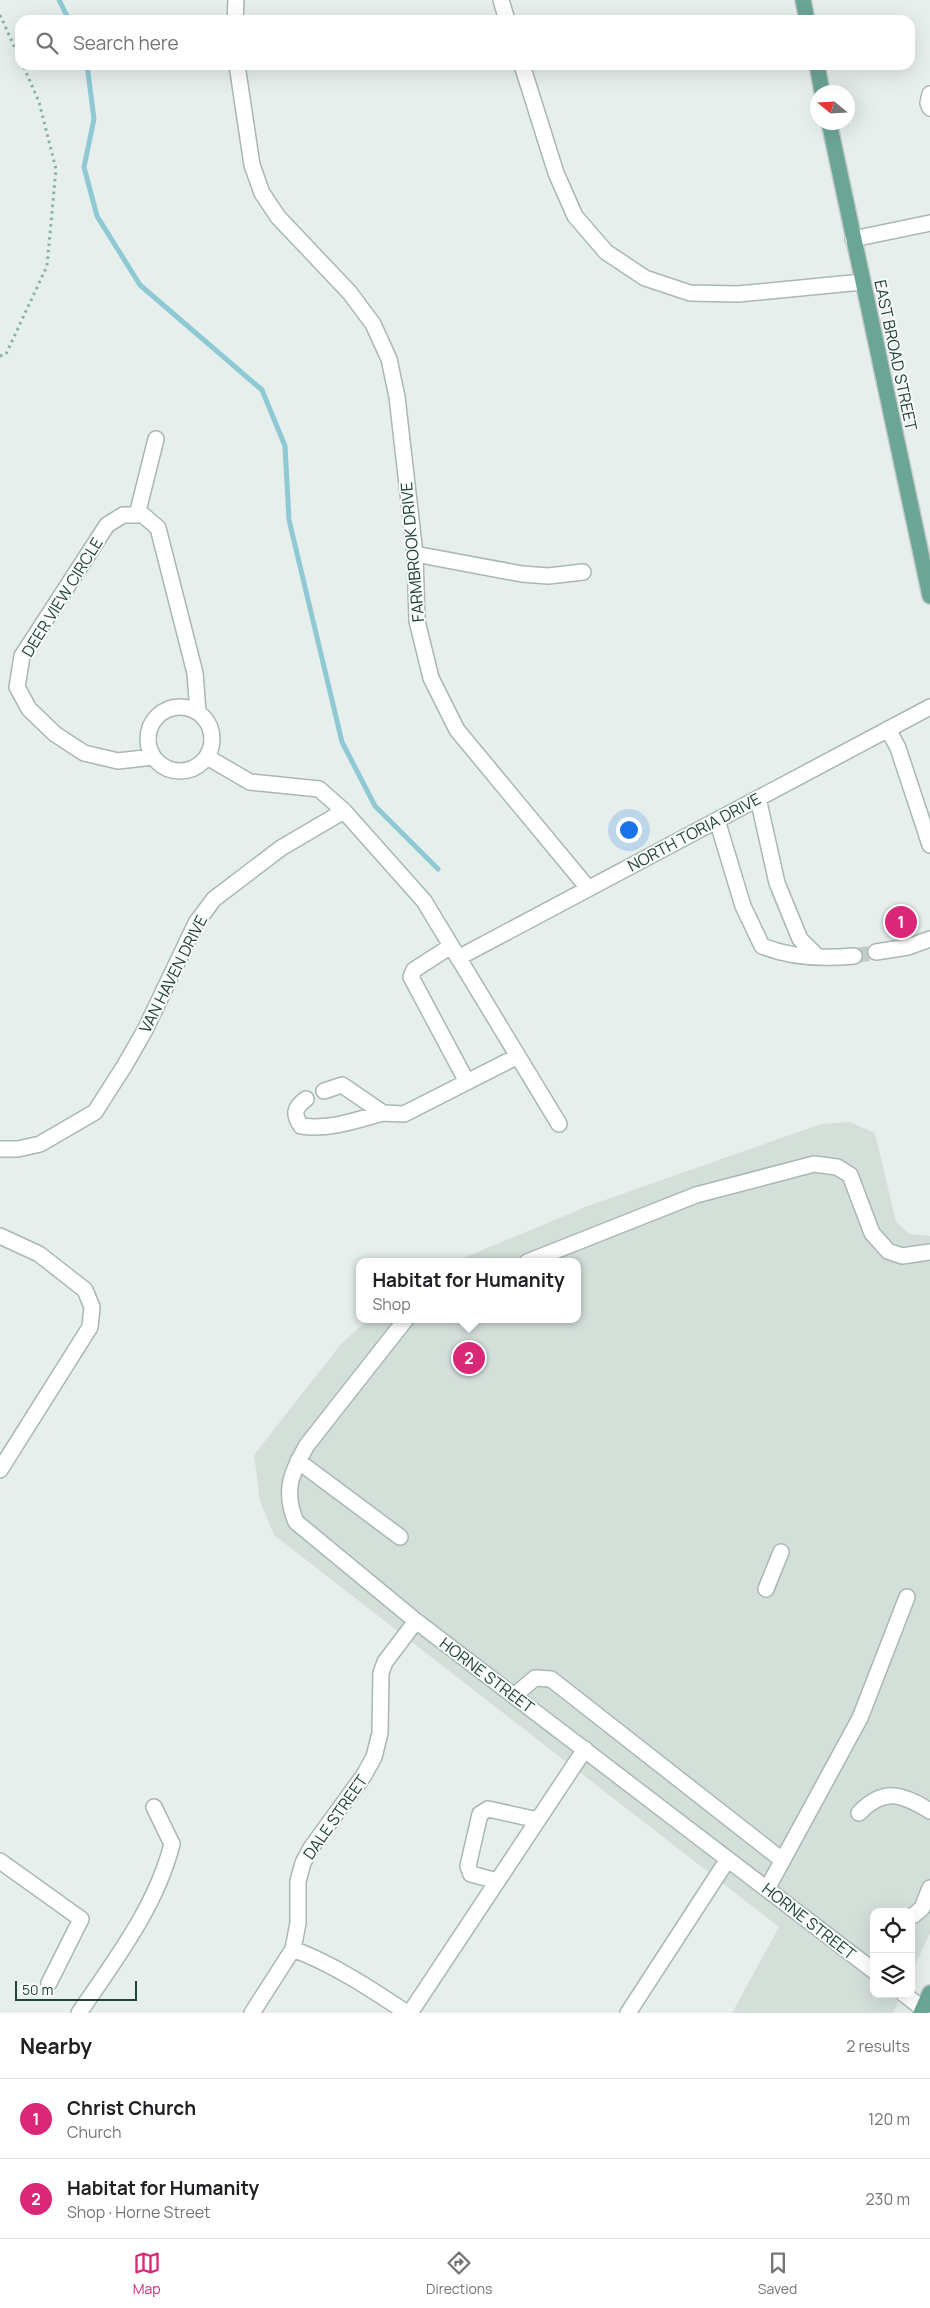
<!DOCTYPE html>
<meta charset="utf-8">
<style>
body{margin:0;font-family:Manrope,sans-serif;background:#f2f2f2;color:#202124}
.controls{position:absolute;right:15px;bottom:15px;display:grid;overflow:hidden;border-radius:10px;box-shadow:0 5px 20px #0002}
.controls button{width:45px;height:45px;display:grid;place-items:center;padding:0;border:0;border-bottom:1px solid #e0e0e0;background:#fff;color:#202124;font:25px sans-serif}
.compass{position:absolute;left:810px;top:85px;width:45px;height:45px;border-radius:50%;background:#fff;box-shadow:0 5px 20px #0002;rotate:288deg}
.scale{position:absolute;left:15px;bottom:12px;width:122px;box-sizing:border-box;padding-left:5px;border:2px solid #24423a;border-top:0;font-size:14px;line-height:18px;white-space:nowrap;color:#24423a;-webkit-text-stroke:4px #f7fbf9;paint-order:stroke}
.you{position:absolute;left:628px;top:829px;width:18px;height:18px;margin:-12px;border:4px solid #fff;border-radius:50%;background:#1a73e8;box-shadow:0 0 0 8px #1a73e833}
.badge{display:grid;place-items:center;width:32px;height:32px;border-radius:50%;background:#db2777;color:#fff;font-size:16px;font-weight:700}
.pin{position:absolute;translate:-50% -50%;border:2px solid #fff;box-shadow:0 1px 5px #0006}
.popup{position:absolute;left:356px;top:1258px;width:225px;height:65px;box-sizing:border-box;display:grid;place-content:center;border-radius:10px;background:#fff;filter:drop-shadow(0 1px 4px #0005);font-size:16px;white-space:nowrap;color:#757577}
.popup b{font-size:19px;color:#202124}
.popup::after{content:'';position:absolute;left:50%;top:100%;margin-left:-10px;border:10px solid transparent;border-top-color:#fff}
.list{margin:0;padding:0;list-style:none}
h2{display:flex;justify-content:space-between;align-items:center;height:65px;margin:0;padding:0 20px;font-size:21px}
h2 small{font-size:16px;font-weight:400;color:#757577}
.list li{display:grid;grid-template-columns:32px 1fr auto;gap:15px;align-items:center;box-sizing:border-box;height:80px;padding:0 20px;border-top:1px solid #e0e0e0}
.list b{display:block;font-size:19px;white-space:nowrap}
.list p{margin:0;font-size:16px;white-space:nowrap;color:#757577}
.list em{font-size:16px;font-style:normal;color:#757577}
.icon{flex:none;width:28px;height:28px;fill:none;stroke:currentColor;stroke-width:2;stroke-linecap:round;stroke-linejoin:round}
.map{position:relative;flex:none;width:930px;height:2013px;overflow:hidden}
.search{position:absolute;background:#fff;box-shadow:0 5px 20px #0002;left:15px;right:15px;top:15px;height:55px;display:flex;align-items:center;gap:12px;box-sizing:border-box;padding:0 18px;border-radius:15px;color:#757577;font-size:19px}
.sheet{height:225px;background:#fff}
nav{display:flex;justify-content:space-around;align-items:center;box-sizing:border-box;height:70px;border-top:1px solid #e0e0e0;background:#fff;font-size:14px;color:#757577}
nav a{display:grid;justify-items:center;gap:2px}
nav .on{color:#db2777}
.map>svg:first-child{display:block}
</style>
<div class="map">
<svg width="930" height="2013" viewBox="0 0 930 2013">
<rect width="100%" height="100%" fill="#e6efeb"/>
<path fill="#d4dfda" d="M850,1122L875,1133L896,1222L910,1234L930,1236V1933L911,1974V1912H874V1994H902L893,2013H732L779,1927L274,1535L260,1501L254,1455L341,1344L368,1319H578V1262H454L588,1206L821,1124Z"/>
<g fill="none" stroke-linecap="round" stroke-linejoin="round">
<path stroke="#8ec9d4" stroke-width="5" d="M59,0L69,20
M87,65L94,119L84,167L97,216L140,285L262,390L285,446L289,520L342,742L375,806L438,869"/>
<path stroke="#bfccc8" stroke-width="15" stroke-dasharray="15 8" stroke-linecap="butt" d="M854,956L876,952"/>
<g stroke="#a8b8b2" stroke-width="18">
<path id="minor" d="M501,0L507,20
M235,20L236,0
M237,65L252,165L262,193L278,217L350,293L373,324L389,359L397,397L415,554L417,621L431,678L457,730L588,888
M522,65L556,173L575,216L606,252L645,278L690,293L738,294L862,282
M930,94L928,103L930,108
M853,239L930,223
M137,515L156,439
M415,554L522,574L548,576L583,572
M148 739a32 32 0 1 1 64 0a32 32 0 1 1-64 0Z
M888,729L898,748L930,845
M153,757L118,761L84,753L55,734L29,709L17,687L22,656L107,525L123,515H143L158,528L195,673L198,712
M207,757L250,782L319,789L344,811
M758,798L777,883L800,939L817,956
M717,820L743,906L762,946C791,958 823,959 854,956
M451,946L414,970L411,977L467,1082
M876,952L908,947L930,939
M458,958L930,707
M324,1091L342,1085L383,1113L404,1114L518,1056
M306,1099C294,1108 293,1114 301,1126C330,1130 356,1120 383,1113
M0,1149H18L40,1144L95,1112L125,1065L145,1030L196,923L214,899L281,848L344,811L424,901L559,1124
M0,1236L39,1254L85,1290L92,1307L90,1327L0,1470
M527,1262L696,1195L814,1164L837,1167L850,1175L872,1233L888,1251L902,1256L930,1252
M406,1319L307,1445C291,1473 283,1491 296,1522L416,1621L874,1971
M298,1461L400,1537
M766,1589L781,1552
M515,1695L535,1678L551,1679L782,1860
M859,1813C884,1787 902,1794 930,1811
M0,1861L81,1919L49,1983
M497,1881L471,1874L468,1866L480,1814L488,1809L538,1820
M767,1889L860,1718L907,1597
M914,1915L922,1908L930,1888
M293,1949C335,1965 371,1989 407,2013
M904,1994L923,2009
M79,2013C115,1960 156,1907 172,1844L154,1807
M252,2013L293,1949L298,1923V1881L303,1863L311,1848L364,1775L374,1757L380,1733L381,1673L385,1662L416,1621
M410,2013L585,1749
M628,2013L728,1859"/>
</g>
<g stroke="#c2cac8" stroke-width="18">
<path id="major" d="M803,0L807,20
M817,65L822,92
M829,122L930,596
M921,2013L930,1993"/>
</g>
<path stroke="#86b3a5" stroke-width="3" stroke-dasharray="2.5 4" stroke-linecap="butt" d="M0,15L20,59
M0,356L6,354L47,266L56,169L39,102L23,65"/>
<use href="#minor" stroke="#fff" stroke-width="15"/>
<use href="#major" stroke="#6aa596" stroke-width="15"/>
</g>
<g text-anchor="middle" stroke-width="4" stroke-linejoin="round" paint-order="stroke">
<g font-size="16" fill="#24423a" stroke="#f7fbf9">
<text transform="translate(896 355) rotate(78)" y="6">EAST BROAD STREET</text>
<text transform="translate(412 552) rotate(-95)" y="6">FARMBROOK DRIVE</text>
<text transform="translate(62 597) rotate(-58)" y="6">DEER VIEW CIRCLE</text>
<text transform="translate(694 832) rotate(-28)" y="6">NORTH TORIA DRIVE</text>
<text transform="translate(173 974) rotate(-63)" y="6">VAN HAVEN DRIVE</text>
<text transform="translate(487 1675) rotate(37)" y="6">HORNE STREET</text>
<text transform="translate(335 1817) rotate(-55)" y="6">DALE STREET</text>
<text transform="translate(809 1921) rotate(38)" y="6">HORNE STREET</text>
</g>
</g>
</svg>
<div class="controls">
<button><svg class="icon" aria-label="locate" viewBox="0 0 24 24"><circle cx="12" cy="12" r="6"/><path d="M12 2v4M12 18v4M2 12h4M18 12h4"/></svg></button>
<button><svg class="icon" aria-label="layers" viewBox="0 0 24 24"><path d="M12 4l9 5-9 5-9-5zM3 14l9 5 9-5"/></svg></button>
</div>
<svg class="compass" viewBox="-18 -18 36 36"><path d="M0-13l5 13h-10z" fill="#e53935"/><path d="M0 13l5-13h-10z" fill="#757577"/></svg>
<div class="scale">50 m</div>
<div class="you"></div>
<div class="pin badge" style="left:901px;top:922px">1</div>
<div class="pin badge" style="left:469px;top:1358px">2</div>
<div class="popup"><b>Habitat for Humanity</b>Shop</div>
<div class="search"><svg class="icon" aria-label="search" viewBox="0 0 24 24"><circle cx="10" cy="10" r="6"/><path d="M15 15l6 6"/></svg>Search here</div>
</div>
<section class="sheet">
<h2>Nearby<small>2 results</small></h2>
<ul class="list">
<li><span class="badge">1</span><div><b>Christ Church</b><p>Church</p></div><em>120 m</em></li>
<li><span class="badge">2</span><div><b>Habitat for Humanity</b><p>Shop · Horne Street</p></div><em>230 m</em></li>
</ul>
</section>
<nav>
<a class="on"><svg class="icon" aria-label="map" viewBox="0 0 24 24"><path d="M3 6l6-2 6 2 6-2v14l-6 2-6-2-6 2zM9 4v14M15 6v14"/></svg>Map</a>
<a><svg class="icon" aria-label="directions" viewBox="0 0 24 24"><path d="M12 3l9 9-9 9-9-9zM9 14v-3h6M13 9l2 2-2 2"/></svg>Directions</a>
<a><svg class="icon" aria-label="saved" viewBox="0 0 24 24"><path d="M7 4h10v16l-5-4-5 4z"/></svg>Saved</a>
</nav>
